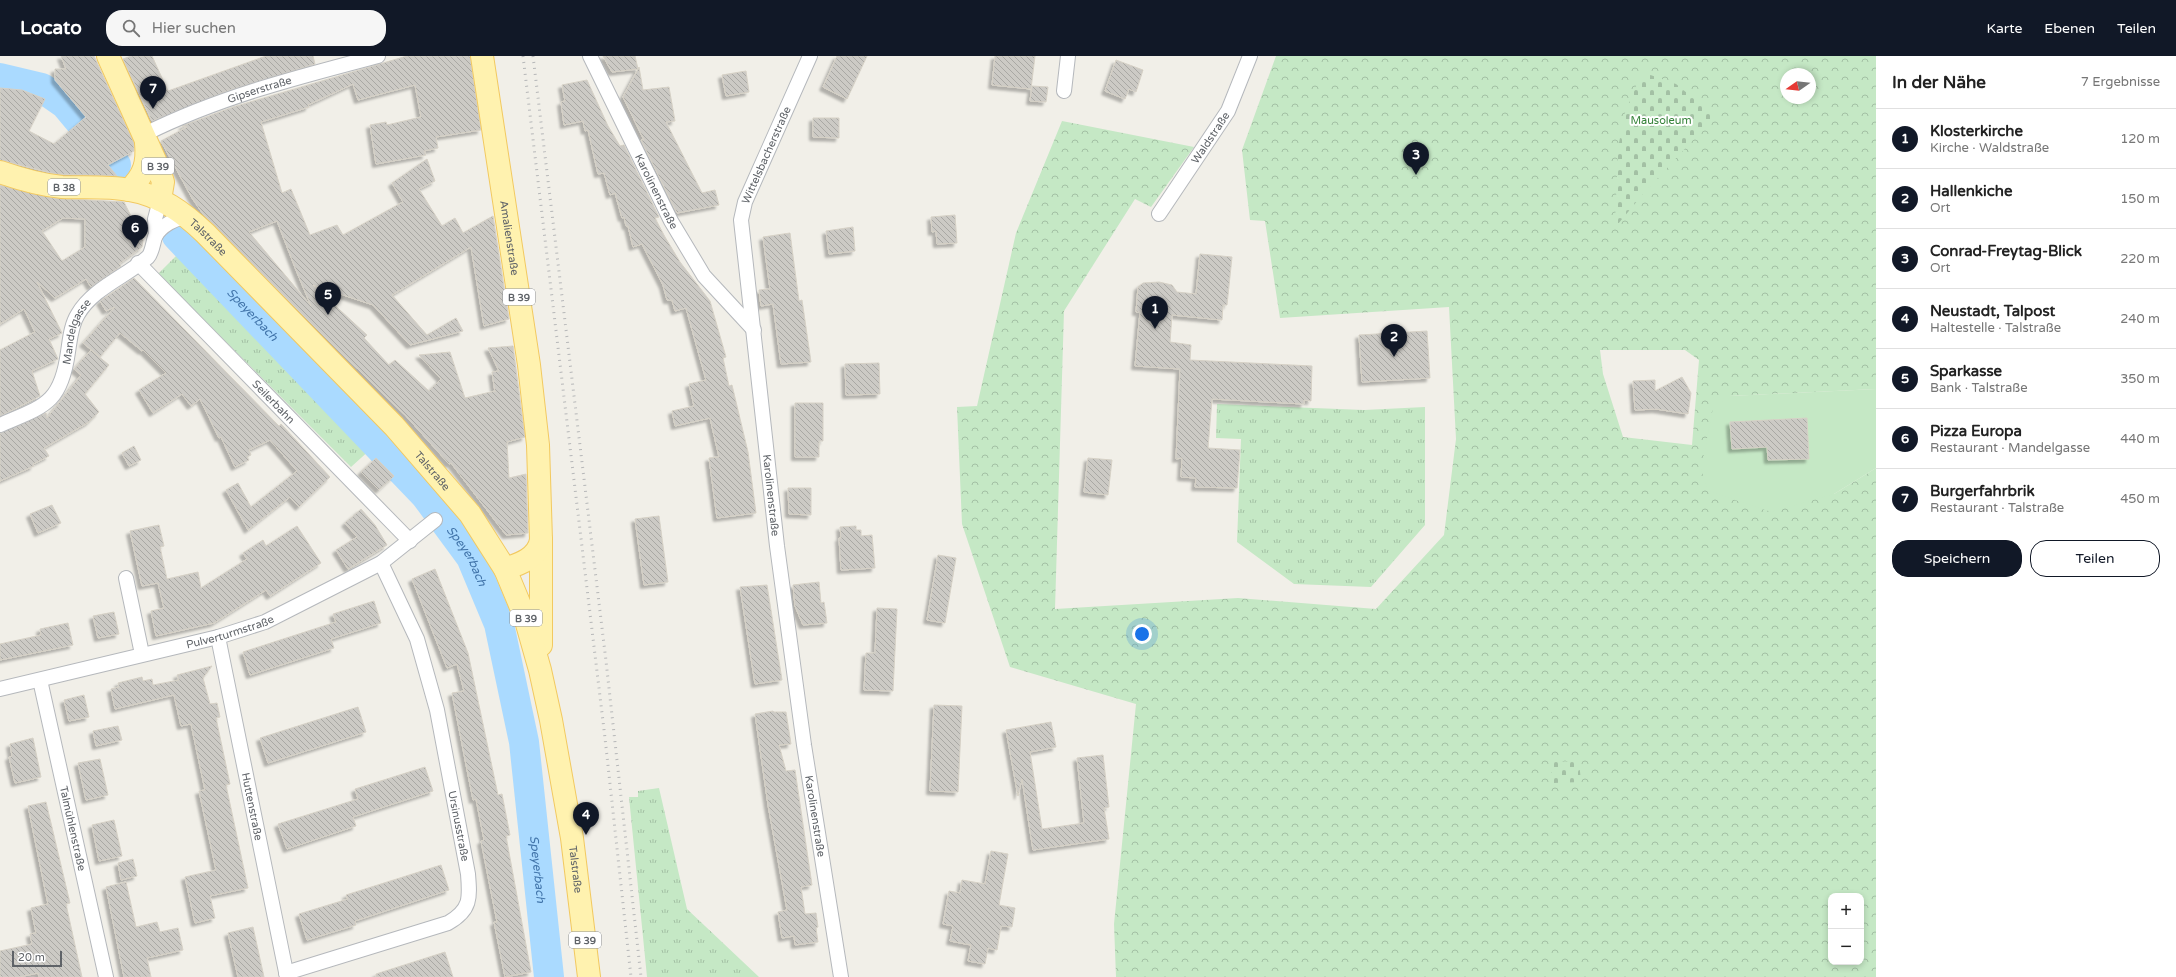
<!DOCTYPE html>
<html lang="de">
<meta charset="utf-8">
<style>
body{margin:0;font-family:"Varela Round",sans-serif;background:#f6f6f6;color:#222}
.controls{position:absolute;right:12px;bottom:12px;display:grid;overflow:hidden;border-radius:8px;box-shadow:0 2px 6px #0003}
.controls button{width:36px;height:36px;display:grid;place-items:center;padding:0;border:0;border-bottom:1px solid #e0e0e0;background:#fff;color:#222;font:20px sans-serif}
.compass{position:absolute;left:1780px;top:12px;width:36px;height:36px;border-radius:50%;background:#fff;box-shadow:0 2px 6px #0003;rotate:256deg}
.scale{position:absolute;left:12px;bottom:10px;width:50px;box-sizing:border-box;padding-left:4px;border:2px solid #5f6368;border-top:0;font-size:11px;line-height:14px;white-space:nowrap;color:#5f6368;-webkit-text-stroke:3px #fff;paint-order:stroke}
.you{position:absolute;left:1142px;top:578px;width:14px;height:14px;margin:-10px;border:3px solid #fff;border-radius:50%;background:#1a73e8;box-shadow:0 0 0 6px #1a73e833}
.badge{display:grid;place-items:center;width:26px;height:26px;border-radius:50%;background:#111827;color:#fff;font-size:13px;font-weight:700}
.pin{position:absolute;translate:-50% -33px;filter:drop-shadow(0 1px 2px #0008)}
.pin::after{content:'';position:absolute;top:21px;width:14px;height:12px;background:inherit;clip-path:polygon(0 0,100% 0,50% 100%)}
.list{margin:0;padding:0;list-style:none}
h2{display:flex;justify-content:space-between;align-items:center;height:52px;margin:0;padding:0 16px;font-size:17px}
h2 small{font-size:13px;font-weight:400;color:#767676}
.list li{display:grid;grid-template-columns:26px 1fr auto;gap:12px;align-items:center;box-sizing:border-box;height:60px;padding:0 16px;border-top:1px solid #e0e0e0}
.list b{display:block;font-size:15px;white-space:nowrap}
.list p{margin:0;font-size:13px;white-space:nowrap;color:#767676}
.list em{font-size:13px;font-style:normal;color:#767676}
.actions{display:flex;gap:8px;padding:12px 16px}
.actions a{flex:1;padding:9px 0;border:1px solid #111827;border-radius:16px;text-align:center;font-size:14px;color:#111827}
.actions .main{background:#111827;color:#fff}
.icon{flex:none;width:22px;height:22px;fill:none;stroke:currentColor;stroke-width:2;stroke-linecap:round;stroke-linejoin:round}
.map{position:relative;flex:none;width:1876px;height:921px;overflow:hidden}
header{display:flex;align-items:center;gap:24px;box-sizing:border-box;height:56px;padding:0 20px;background:#111827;color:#fff}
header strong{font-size:19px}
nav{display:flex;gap:22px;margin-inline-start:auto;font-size:14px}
.search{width:280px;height:36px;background:#f6f6f6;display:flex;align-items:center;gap:10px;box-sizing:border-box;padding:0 14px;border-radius:16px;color:#767676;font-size:15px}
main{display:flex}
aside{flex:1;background:#fff}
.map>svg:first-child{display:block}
</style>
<header>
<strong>Locato</strong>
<div class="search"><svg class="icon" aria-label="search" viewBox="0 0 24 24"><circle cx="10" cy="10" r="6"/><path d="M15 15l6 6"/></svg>Hier suchen</div>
<nav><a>Karte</a><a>Ebenen</a><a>Teilen</a></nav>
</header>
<main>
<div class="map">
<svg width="1876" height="921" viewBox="0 0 1876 921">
<defs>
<pattern id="grass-tufts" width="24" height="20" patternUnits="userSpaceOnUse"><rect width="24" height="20" fill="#c5e8c5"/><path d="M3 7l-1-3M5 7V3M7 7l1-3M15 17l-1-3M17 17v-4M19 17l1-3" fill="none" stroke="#a3c0a4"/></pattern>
<pattern id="forest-crowns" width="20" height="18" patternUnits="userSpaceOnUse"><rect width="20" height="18" fill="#c5e8c5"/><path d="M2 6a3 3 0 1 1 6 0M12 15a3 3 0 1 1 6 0" fill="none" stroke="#a3c0a4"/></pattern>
<pattern id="cemetery-stones" width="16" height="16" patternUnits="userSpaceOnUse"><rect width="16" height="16" fill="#c5e8c5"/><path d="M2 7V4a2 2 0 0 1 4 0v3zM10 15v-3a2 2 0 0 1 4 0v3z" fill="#a3c0a4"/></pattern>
<pattern id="building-back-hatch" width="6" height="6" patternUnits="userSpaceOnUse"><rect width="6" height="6" fill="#cccac5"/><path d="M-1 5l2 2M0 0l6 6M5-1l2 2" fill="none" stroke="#a9a8a4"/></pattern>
<filter id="shadow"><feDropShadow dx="-3.5" dy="3.5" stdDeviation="1" flood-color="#0004"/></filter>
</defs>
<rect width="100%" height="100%" fill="#f1efe8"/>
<path fill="url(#grass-tufts)" d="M182,194L372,392L351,411L158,218Z
M1217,348L1364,354L1425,351V469L1371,531L1294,528L1237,486L1241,383L1216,382Z
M659,732L687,853L759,921H647L629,741H638V735Z"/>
<path fill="url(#forest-crowns)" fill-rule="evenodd" d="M1276,0H1876V333L1729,340L1834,438L1876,412V921H1116L1114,868L1136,648L1010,611L962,468L957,351L977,350L1016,177L1062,65L1194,91L1151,151L1135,143L1064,255L1055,553L1238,542L1376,553L1444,479L1456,383L1449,251L1280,262L1265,165L1250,164L1242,94ZM1786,18H1810V42H1786ZM1600,294H1685L1699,304L1692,389L1623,381L1603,318ZM1831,840H1861V906H1831Z"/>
<path fill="url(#cemetery-stones)" d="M1642,16L1676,28L1715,60L1643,138L1618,168H1615L1618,92L1625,57Z
M1579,705L1581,726L1553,727L1551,706Z"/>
<path fill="#c5e8c5" d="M1876,333V412L1834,438L1771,456L1708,435L1701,413L1713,352L1729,340Z"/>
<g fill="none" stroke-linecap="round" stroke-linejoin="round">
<g stroke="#aadaff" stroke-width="30">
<path d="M0,22L42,32L65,48L116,109"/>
<path id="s1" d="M177,180L426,440L471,501L499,568L524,686L549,921"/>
</g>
</g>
<path fill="url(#building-back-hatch)" stroke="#d6d1c6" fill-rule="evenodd" filter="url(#shadow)" d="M61,0H94L134,87V95L108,109L117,120L56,118L0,104V32L22,34L45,43L29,75L54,88L86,61L55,24V13H66Z
M131,0H152L168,35L266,0H313L315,8L227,35L152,65L123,3Z
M407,0H470L481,74L436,81L438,92L424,95L426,99L376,108L370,69L386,66L387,69L421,61L415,29L358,44L353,28L308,49L309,51L261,66L282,137L291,133L310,179L337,169L343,179L403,146L392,127L427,103L435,125L419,133L442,170L455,162L463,177L493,160L509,263L484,270L471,191L392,239L427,279L456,262L463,275L410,289L373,249L313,229L367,279L364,282L389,309L395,304L429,335L441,323L419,299L450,296L465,342L495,335V336L492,316L499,315L488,292L513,290L525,381L507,386L509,422L526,418L528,477L506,479L451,407L449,408L406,360L309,265L203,158L192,142L161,85L187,71L182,70L233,51ZM277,165L296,214L311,250L249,176Z
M603,0H635L638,13L612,16Z
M837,0H867L847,43L823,31Z
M995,0H1035L1031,33L992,29Z
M1116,4L1143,14L1136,36L1129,33L1125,43L1105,35Z
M639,11L643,34L669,31L675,65L666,66L702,137L715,134L719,149L677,157L641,84H644L623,41Z
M746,15L749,36L726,40L722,19Z
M587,24L608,70L620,90L624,89L659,161L655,162L665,181L680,206L710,245L726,301L723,302L729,330L732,329L748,396L756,457L717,462L709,402L719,401L710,362L675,370L672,355L694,350L689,328L706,324L686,252L675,255L672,244H667L663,229L642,188L633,191L628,170H626L624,161L622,162L615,137L610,139L604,117L598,118L588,74L585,75L583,65L564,69L561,46L565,45L562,29Z
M1032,30L1048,31L1046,46L1030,45Z
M813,62H839V82L813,81Z
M0,129L53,142L124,146L143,184L142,191L119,208L121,210L91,231L86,223L55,242L37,226L62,277L49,283L58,303L32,315L40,340L0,360V294L35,276L24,253L0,268ZM63,162L85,163V191L62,205L42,175Z
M955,159L957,187L937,188L936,175L932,176L931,161Z
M853,171L855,195L829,198L826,175Z
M790,177L799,245L802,244L811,306L781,308L773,248L761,250L759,234L770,233L763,181Z
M1200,198L1232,201L1227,249H1223L1222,264L1172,259L1170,286L1191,289L1190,304L1312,310L1311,345L1304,344V348L1212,343L1208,392L1240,394L1237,432L1195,431L1196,422L1181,421L1182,402L1176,403L1180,313L1135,310L1140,256H1136L1138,231L1143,227L1159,226L1172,229L1177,236L1196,238Z
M134,222L279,370L281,368L330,421L299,451L290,441L248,474L226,434L238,427L251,451L297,415L270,384L249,394L251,399L247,401L249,404L235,411L221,381L219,382L200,343L191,350L182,338L153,357L139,334L166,317L143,294L142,295L120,277L100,301L83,287L115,251L106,255L100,245Z
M1427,275L1430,322L1362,326L1359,279Z
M91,294L109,309L85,338L99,356L89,366L44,392L49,400L33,408L34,410L0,425V377L46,357L47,362L81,319L74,313Z
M879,307L880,338L846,339L845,308Z
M1682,321L1691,337L1688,358L1656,353L1635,354L1633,325L1655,324V335Z
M795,347H823V385H819V401H795Z
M1807,362L1809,403L1768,404L1767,391L1732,393L1730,366Z
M134,390L141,404L129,410L122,397Z
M376,402L394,420L379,434L361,416Z
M1088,402L1112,404L1108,439L1084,436Z
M788,432H811V459L789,458Z
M52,449L61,467L38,477L30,458Z
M361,453L375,469L387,489L348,513L336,494L357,481L345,467Z
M659,460L668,526L644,529L635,463Z
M159,469L164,490L160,491L167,523L198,516L201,532L247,503L243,497L263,484L266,490L297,470L321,507L270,540L266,534L214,567L156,580L151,555L164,552L158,527L142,530L130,475Z
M856,470V474H861V480L872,479L875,512L841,514L839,482H841L840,471Z
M938,499L956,502L945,567L927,564Z
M435,513L468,597L498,739L502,738L510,779L506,780L531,916L505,921L494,866H497L481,785L484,784L476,743L473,744L452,637L464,635L457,608L447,612L412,523Z
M819,526L821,547L824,546L827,567L803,569L795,550L793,529Z
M767,529L782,624L755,628L740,531Z
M374,545L381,567L331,583L334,592L250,619L243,596L336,566L333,558Z
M877,552L897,553L893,635L864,634L866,597H875Z
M114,556L119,578L98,582L93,560Z
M68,567L73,589L0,604V588L41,579L40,573Z
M212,610L203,622L210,648L217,647L220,661L216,662L230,728L226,729L248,832L210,840L215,862L195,867L185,821L216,814L199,735L205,734L191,668L181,670L174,639L115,653L111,633L119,631L118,627L142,621L143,625L152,623L153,629L179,624L177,619Z
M84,639L89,661L69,665L64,644Z
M934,649L962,650L958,736L930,735Z
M358,651L366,676L268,707L260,682Z
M773,655L774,656H786L791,688L779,689L786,715L795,714L812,829L801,831L805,858L816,857L818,871L816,872L818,886L795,889L794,880L782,882L778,856L787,854L768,749L755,658Z
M1051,666L1056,691L1030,696L1042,773L1084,767L1077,702L1103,699L1109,751L1104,752L1109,783L1033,794L1022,723L1018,740L1006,674Z
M118,670L122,684L96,690L93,675Z
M33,682L41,721L15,727L9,701L12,700L10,688Z
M100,703L108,739L86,744L78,707Z
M425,711L433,735L353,761L356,770L287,793L278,768L358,743L355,733Z
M46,746L70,847L66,848L82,921H39L38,917L19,921H0V895L32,888L30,878L36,877L31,852L48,848L28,750Z
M114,764L122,800L99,805L92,769Z
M991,795L1008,798L999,849L1015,852L1012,871L1001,870L997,894L988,892L985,908L968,905L971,889L950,885L953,870L943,868L949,835L960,837L962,824L985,828Z
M133,803L137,820L121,824L118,807Z
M441,809L449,834L355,865L356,869L307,884L299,858L348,843L346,839Z
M126,826L136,871L157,866L160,876L178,872L183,894L147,902L151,921H124L106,831Z
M253,871L264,921H238L228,877Z
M445,896L453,921H376V918Z"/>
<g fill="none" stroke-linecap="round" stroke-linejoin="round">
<g stroke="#b5b8bc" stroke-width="16">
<g id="street">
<path id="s2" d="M590,0L671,165L704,220L754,274"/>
<path id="s3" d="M810,0L745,146L741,164L777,490L804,689L841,921"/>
<path d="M1064,35L1068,0"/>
<path id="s4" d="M145,78C219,41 298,21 378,0"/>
<path id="s5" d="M1159,158L1228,55L1250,0"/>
<path d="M156,179L155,163L160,144"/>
<path id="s6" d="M138,207L410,485"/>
<path id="s7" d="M0,369C44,350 61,348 68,296C70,283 71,269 78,258C93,232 127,220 148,201C152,197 153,187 155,181C160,170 176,162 187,160"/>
<path d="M126,522L142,598"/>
<path id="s8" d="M218,581L287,921"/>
<path id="s9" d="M40,624L106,921"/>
<path id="s10" d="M0,633L218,581L265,566L381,507L435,464"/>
<path d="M286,917L448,867C471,854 470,842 468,818L437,654L417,583L381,507"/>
</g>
</g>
<g stroke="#f2c960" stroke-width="24">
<g id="primary">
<path d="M108,0L158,111L163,126L160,144"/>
<path id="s11" d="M482,0L529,309L538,389L541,484V589"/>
<path id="s12" d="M0,116C20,123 41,129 62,131C84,132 108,130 129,134C160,139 184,157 205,177L394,370L470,458L505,513L525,561L540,614L551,664L572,782L589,921"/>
<path d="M129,134C144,120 148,107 146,87"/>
<path d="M505,513C520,508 538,502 541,484"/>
</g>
</g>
<use href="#street" stroke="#fff" stroke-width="14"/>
<use href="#primary" stroke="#fff2af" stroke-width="22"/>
<path stroke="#b6b7b8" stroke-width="3" stroke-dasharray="1 5" stroke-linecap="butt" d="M523,0L605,682L631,921
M533,0L606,605L641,921"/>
</g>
<g text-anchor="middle" stroke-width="4" stroke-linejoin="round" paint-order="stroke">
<g fill="#fff" stroke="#8f9295" stroke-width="1">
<rect x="142" y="102" width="32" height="16" rx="3"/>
<rect x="48" y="123" width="32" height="16" rx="3"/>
<rect x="503" y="233" width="32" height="16" rx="3"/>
<rect x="510" y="554" width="32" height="16" rx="3"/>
<rect x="569" y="876" width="32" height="16" rx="3"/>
</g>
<g font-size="10" font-weight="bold" fill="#5f6368">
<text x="158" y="114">B 39</text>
<text x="64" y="135">B 38</text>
<text x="519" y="245">B 39</text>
<text x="526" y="566">B 39</text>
<text x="585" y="888">B 39</text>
</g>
<g font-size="11" fill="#5f6368" stroke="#fff">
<text dy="4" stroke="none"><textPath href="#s4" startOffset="123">Gipserstraße</textPath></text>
<text dy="4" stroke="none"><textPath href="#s5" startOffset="92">Waldstraße</textPath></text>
<text transform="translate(766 99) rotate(-66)" y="4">Wittelsbacherstraße</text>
<text dy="4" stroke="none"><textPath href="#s2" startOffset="151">Karolinenstraße</textPath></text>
<text dy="4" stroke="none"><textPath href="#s12" startOffset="225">Talstraße</textPath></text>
<text dy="4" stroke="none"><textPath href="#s11" startOffset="184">Amalienstraße</textPath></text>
<text dy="4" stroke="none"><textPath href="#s7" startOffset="130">Mandelgasse</textPath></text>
<text dy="4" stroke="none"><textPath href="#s6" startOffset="194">Seilerbahn</textPath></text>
<text dy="4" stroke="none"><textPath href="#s12" startOffset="549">Talstraße</textPath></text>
<text dy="4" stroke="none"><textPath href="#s3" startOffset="455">Karolinenstraße</textPath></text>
<text dy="4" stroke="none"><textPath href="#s10" startOffset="237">Pulverturmstraße</textPath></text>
<text dy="4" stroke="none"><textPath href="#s8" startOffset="173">Huttenstraße</textPath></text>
<text dy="4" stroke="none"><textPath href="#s3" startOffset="779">Karolinenstraße</textPath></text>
<text transform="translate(459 770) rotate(79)" y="4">Ursinusstraße</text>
<text dy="4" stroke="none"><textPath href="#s9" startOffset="152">Talmühlenstraße</textPath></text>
<text dy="4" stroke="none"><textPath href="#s12" startOffset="981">Talstraße</textPath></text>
</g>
<g font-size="11" fill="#348238" stroke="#fff">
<text x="1661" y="68">Mausoleum</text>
</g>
<g font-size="12" font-style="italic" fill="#4174aa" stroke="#fff">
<text dy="4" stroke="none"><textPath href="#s1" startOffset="109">Speyerbach</textPath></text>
<text dy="4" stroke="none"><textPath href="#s1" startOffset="433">Speyerbach</textPath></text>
<text dy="4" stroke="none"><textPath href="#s1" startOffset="757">Speyerbach</textPath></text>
</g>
</g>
</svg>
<div class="controls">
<button>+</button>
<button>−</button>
</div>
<svg class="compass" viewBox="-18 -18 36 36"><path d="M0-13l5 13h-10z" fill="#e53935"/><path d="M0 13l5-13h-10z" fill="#767676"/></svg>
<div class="scale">20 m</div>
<div class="you"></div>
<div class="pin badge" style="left:1155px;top:273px">1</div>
<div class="pin badge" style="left:1394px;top:301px">2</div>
<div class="pin badge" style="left:1416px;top:119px">3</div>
<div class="pin badge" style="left:586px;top:779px">4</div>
<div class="pin badge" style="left:328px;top:259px">5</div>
<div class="pin badge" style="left:135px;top:192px">6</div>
<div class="pin badge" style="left:153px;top:53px">7</div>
</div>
<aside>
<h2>In der Nähe<small>7 Ergebnisse</small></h2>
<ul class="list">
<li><span class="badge">1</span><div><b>Klosterkirche</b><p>Kirche · Waldstraße</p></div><em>120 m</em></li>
<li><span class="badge">2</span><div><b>Hallenkiche</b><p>Ort</p></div><em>150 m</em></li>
<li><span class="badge">3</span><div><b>Conrad-Freytag-Blick</b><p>Ort</p></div><em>220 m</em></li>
<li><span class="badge">4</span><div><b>Neustadt, Talpost</b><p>Haltestelle · Talstraße</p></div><em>240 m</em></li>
<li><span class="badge">5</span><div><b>Sparkasse</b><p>Bank · Talstraße</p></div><em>350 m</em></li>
<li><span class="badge">6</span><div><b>Pizza Europa</b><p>Restaurant · Mandelgasse</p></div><em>440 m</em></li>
<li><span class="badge">7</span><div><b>Burgerfahrbrik</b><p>Restaurant · Talstraße</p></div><em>450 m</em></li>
</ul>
<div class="actions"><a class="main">Speichern</a><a>Teilen</a></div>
</aside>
</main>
